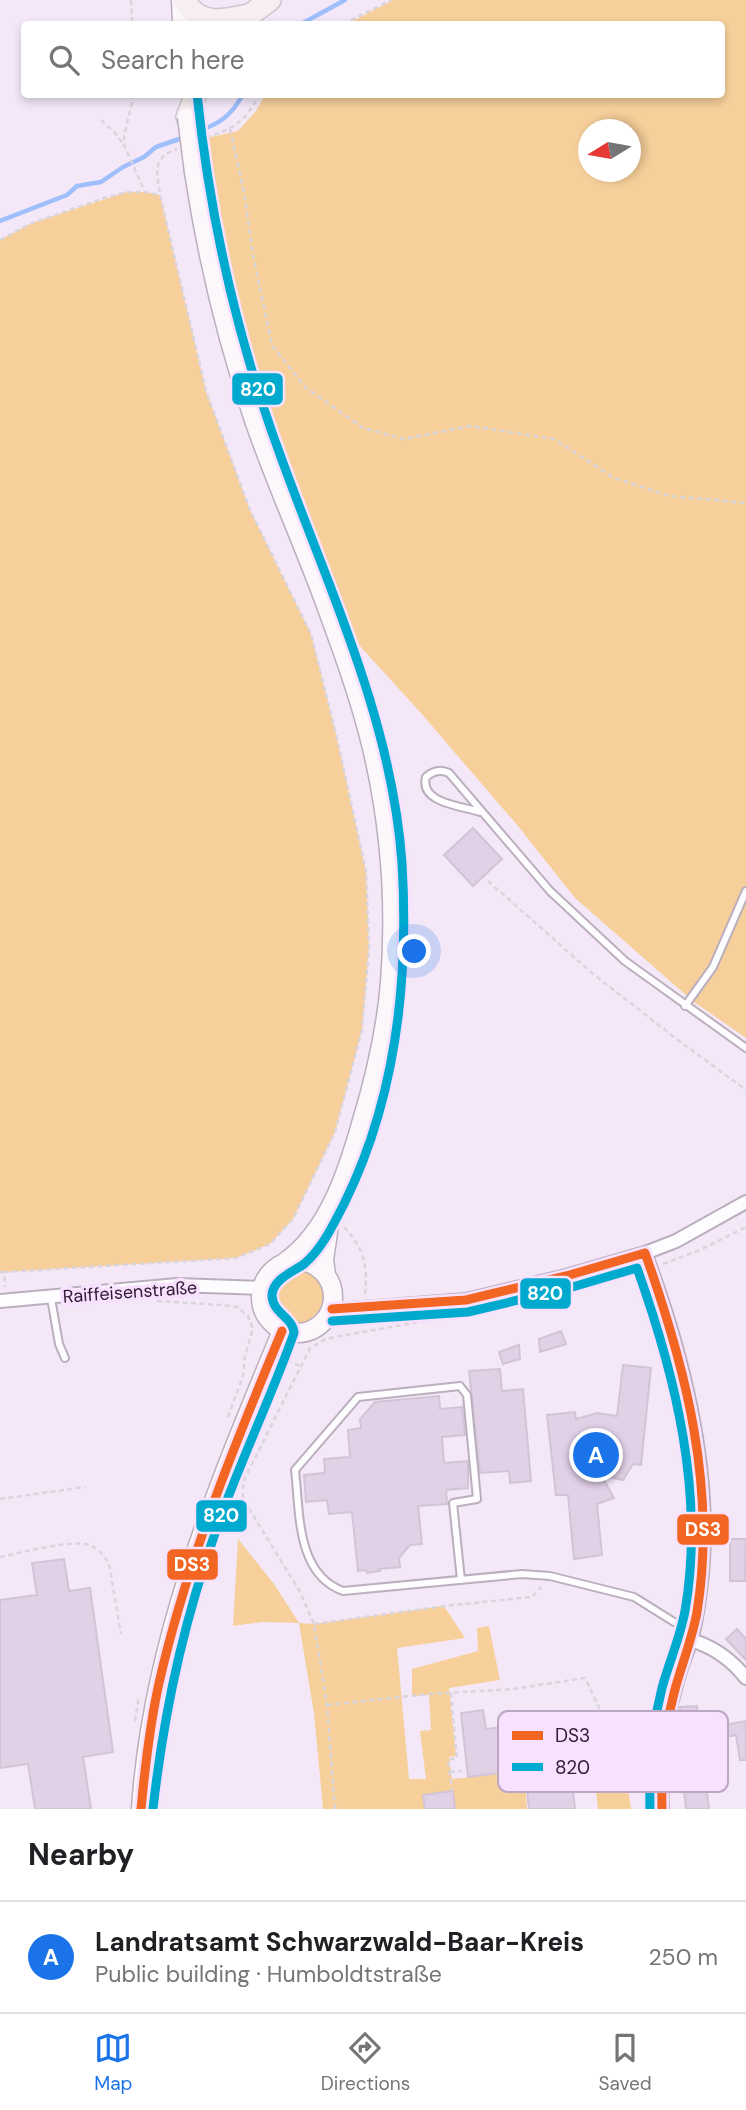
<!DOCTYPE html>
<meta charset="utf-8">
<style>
body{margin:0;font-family:"DM Sans",sans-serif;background:#f2f2f2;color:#202124}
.compass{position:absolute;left:578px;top:119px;width:63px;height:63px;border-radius:50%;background:#fff;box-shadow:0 4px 10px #0003;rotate:259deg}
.you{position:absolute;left:415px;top:952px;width:24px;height:24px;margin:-18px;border:5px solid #fff;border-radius:50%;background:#1a73e8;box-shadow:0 0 0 10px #1a73e833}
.badge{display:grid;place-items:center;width:46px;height:46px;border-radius:50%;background:#1a73e8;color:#fff;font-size:23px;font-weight:700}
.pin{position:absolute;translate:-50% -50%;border:4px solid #fff;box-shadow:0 2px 7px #0006}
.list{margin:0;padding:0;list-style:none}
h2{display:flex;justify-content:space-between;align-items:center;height:91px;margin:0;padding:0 28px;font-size:30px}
h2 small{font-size:23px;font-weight:400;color:#757577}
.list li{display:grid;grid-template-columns:46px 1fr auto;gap:21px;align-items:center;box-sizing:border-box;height:112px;padding:0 28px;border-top:2px solid #e0e0e0}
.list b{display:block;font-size:26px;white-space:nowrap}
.list p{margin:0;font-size:23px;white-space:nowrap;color:#757577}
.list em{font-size:23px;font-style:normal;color:#757577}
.icon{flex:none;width:38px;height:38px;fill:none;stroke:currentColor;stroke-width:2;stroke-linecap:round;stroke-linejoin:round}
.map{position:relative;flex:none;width:746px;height:1809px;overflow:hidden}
.search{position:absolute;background:#fff;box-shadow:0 4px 10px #0003;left:21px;right:21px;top:21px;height:77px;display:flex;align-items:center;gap:18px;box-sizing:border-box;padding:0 24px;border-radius:7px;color:#757577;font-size:26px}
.sheet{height:203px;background:#fff}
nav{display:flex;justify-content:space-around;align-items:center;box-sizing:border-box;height:98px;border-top:2px solid #e0e0e0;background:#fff;font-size:19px;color:#757577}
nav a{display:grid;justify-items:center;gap:4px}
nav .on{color:#1a73e8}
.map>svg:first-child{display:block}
</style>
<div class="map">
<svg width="746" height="1809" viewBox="0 0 746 1809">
<rect width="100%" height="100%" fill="#f4e8f8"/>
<path fill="#f6cf9a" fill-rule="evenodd" d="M393,0H746V1038L694,1002L575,898L518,826L420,712L348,633L261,406L242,338L207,138L238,131L256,111L265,95L722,94V24H347ZM588,130H630V172H588Z
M127,192H145L160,195L206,391L250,510L311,634L336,734L366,871L369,948L362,1030L335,1132L293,1219L270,1244L236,1258L4,1272L0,1271V240L32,223Z
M265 1296a31 31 0 1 1 62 0a31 31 0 1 1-62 0Z
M238,1539L274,1584L299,1623L314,1624L444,1606L465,1638L397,1648L409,1779H426L420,1731L431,1730L429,1695L412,1696V1669L478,1651L477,1628L489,1626L500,1680L449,1688L456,1756L449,1757L452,1779L524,1772L527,1809H323L314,1713L299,1623L262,1622L233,1626Z
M625,1769L631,1809H598L594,1773Z"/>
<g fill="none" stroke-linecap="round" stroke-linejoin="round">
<path stroke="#9fbffc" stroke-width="4.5" d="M301,24L345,0
M193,134C217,124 230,119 243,94
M0,221L67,195L77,186L101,182L123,167L144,157L156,147L185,137"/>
</g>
<path fill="#e2d0e7" stroke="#d1c4d5" stroke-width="2" d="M473,828L502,859L473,886L444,855Z
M561,1331L566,1344L540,1352L539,1339Z
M519,1345L520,1359L503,1364L499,1352Z
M623,1365L651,1368L641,1465L633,1464L623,1480L601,1475L614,1498L597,1504L602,1555L574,1559L568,1495H556L547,1415L575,1412L576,1419L597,1413L617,1416Z
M500,1369L502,1391L523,1389L531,1481L510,1483L509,1471L480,1473L469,1371Z
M439,1396L440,1409L462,1407L465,1435L442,1437L444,1463L468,1461V1488L446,1490L447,1504L418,1506L422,1544L410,1545L399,1558L400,1567L379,1569L380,1571L367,1573L366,1570L358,1571L352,1512L329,1514L327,1500L306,1502L304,1475L325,1473L324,1459L350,1457L348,1430L361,1428L360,1419L375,1402Z
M730,1539H746L745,1581H730Z
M64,1559L69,1591L90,1588L113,1752L83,1757L91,1809H35L28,1764L0,1768V1600L37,1595L32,1563Z
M737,1629L746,1639V1660L726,1639Z
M697,1706L698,1715L710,1714L711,1728L746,1721V1760H740L736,1735L712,1740L713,1746L684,1749L680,1707Z
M483,1710L486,1729L522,1725V1729L545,1727L544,1719L578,1715L582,1753L569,1755L575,1809H529L525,1770L468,1777L461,1713Z
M705,1778L709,1809H686L683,1781Z
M453,1791L455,1809H425L423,1795Z"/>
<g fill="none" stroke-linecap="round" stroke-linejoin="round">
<g stroke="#bbafbe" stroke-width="10">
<path id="service" d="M480,812C462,806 419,803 426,777C433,771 441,769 449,773L550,891L625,961L746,1048
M685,1006L713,967L746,891
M51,1298L59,1344L65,1358
M461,1580L453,1503L477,1499L467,1395L460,1386L358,1397L295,1470C300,1512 296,1574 343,1591L522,1574L550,1576L634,1597L674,1622L693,1628
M624,1761L663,1758"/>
</g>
<g stroke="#bbafbe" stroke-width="16">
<path id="minor" d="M645,1253C684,1357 715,1480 700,1591C698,1608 695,1627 690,1643C686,1655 681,1666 678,1678C665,1720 660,1765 662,1809
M0,1301L177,1285L260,1288
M332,1309H350L466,1300L566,1276L645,1253L676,1241L746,1202
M691,1640C714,1647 731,1659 746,1678"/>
</g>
<g stroke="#bbafbe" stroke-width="21">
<path id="secondary" d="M181,0L182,24
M194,172C207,258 227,341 255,423C276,483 302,541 324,600C342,649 360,698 372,748C390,824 396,906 390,983C386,1031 375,1078 361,1124C347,1173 328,1232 285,1262
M261 1297a36 36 0 1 1 72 0a36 36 0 1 1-72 0Z
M326,1274L324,1260L331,1212
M141,1809C152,1640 218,1485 282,1331"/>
</g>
<g stroke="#cdc6d0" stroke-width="24">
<path id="trunk" d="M184,0C200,26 221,21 248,15
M239,23L270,0
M187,117L196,94"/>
</g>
<path stroke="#dad5db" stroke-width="2.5" stroke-dasharray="5 3.5" stroke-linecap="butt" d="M131,0L132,24
M343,24L391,0
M134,94L124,136V145L145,192
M101,120L115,133L124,145
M230,129L244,192L253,255L272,345L305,387L363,428L404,439L470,426L554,439L614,478L670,496L746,503
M206,138C237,126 243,124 260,94
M0,240L32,223L104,198L127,192H145L160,195
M488,881L592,973L674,1037L746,1090
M344,1227C364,1248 368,1266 365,1294
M663,1264L700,1250L746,1227
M0,1272H4L5,1287
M4,1272L236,1258L270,1244L293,1219L335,1132L362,1030L369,948L366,871L336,734L311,634L250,510L206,391L160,195C157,172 151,158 177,149
M602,1281L640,1271
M157,1301L222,1305L237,1307L248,1316L253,1329L245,1355L243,1376L228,1417
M287,1360L300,1366
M0,1499L85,1487
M0,1557C20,1553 72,1539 89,1545C98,1548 104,1555 109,1564L121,1634
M314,1624L444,1606L532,1597L541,1587
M451,1693L457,1758L448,1760L452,1790
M327,1705L429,1694L513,1689L585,1678L620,1752
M135,1721L139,1696
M450,1772L462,1771
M335,1809L327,1705L314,1624L299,1590L243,1499V1482L310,1348L326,1339L340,1336L487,1310"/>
<use href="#service" stroke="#fdfcfe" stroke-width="6"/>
<use href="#minor" stroke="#fdfcfe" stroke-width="12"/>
<use href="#secondary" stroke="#fbf7fa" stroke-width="18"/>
<use href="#trunk" stroke="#f6eef0" stroke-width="21"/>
<g stroke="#bbafbe" stroke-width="21" stroke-linecap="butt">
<path id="secondary-bridge" d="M187,117L194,172"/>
</g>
<use href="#secondary-bridge" stroke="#fbf7fa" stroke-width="18"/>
<g stroke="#f8e1ff" stroke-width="14">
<path id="bus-1" d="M645,1253C686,1368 717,1489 697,1612C692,1640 681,1666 674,1693C664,1731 661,1770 662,1809
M332,1309L466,1300L566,1276L645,1253
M141,1809C145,1767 150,1724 159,1683C187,1561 234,1446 282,1331"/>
</g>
<g stroke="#f8e1ff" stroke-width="14">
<path id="bus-2" d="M332,1321L468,1312L569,1288L637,1268C676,1377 705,1495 685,1611C680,1638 669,1662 662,1688C652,1727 649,1768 650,1809
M153,1809C165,1702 187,1608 224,1508C246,1449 273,1392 294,1333C293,1317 272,1313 272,1295C273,1279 293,1272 304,1264C322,1249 333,1225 344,1204C396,1099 409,979 402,863C392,721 330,592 282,460C238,342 210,220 197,94"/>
</g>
<use href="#bus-1" stroke="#f26522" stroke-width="9"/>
<use href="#bus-2" stroke="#00a9ce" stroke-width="9"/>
</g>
<g text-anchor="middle" stroke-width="7" stroke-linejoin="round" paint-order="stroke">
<g font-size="18" fill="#2f2033" stroke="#f8e1ff">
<text transform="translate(130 1292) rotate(-4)" y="6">Raiffeisenstraße</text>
</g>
</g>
<rect x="498" y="1711" width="230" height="81" rx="10" fill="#f8e1ff" stroke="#bca7c2" stroke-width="2"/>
<rect x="512" y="1731" width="31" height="9" fill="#f26522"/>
<rect x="512" y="1763" width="31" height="8" fill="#00a9ce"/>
<g font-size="19" fill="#2f2033">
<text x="555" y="1742">DS3</text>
<text x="555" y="1774">820</text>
</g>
<g stroke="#f8e1ff" stroke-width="2.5">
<rect x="231" y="372" width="53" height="34" rx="7" fill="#00a9ce"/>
<rect x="519" y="1277" width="53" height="33" rx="7" fill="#00a9ce"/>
<rect x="195" y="1499" width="53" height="34" rx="7" fill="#00a9ce"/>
<rect x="676" y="1513" width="54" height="33" rx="7" fill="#f26522"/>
<rect x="166" y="1548" width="53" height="33" rx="7" fill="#f26522"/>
</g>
<g font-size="19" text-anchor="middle" font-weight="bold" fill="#fff">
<text x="258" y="396">820</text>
<text x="545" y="1300">820</text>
<text x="221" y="1522">820</text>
<text x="703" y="1536">DS3</text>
<text x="192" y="1571">DS3</text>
</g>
</svg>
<svg class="compass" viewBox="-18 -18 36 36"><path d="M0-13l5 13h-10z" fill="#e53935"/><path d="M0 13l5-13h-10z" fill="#757577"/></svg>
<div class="you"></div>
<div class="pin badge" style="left:596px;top:1455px">A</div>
<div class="search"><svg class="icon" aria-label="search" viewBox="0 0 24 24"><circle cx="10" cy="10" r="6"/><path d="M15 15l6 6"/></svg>Search here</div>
</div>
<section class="sheet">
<h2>Nearby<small></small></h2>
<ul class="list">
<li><span class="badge">A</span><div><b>Landratsamt Schwarzwald-Baar-Kreis</b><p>Public building · Humboldtstraße</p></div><em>250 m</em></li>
</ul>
</section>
<nav>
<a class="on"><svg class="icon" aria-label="map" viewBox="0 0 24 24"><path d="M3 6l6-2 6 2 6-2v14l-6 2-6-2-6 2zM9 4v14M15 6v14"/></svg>Map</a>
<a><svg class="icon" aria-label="directions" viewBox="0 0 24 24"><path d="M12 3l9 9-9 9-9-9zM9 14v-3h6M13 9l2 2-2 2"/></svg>Directions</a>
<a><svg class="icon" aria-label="saved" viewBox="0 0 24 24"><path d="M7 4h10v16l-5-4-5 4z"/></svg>Saved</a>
</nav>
